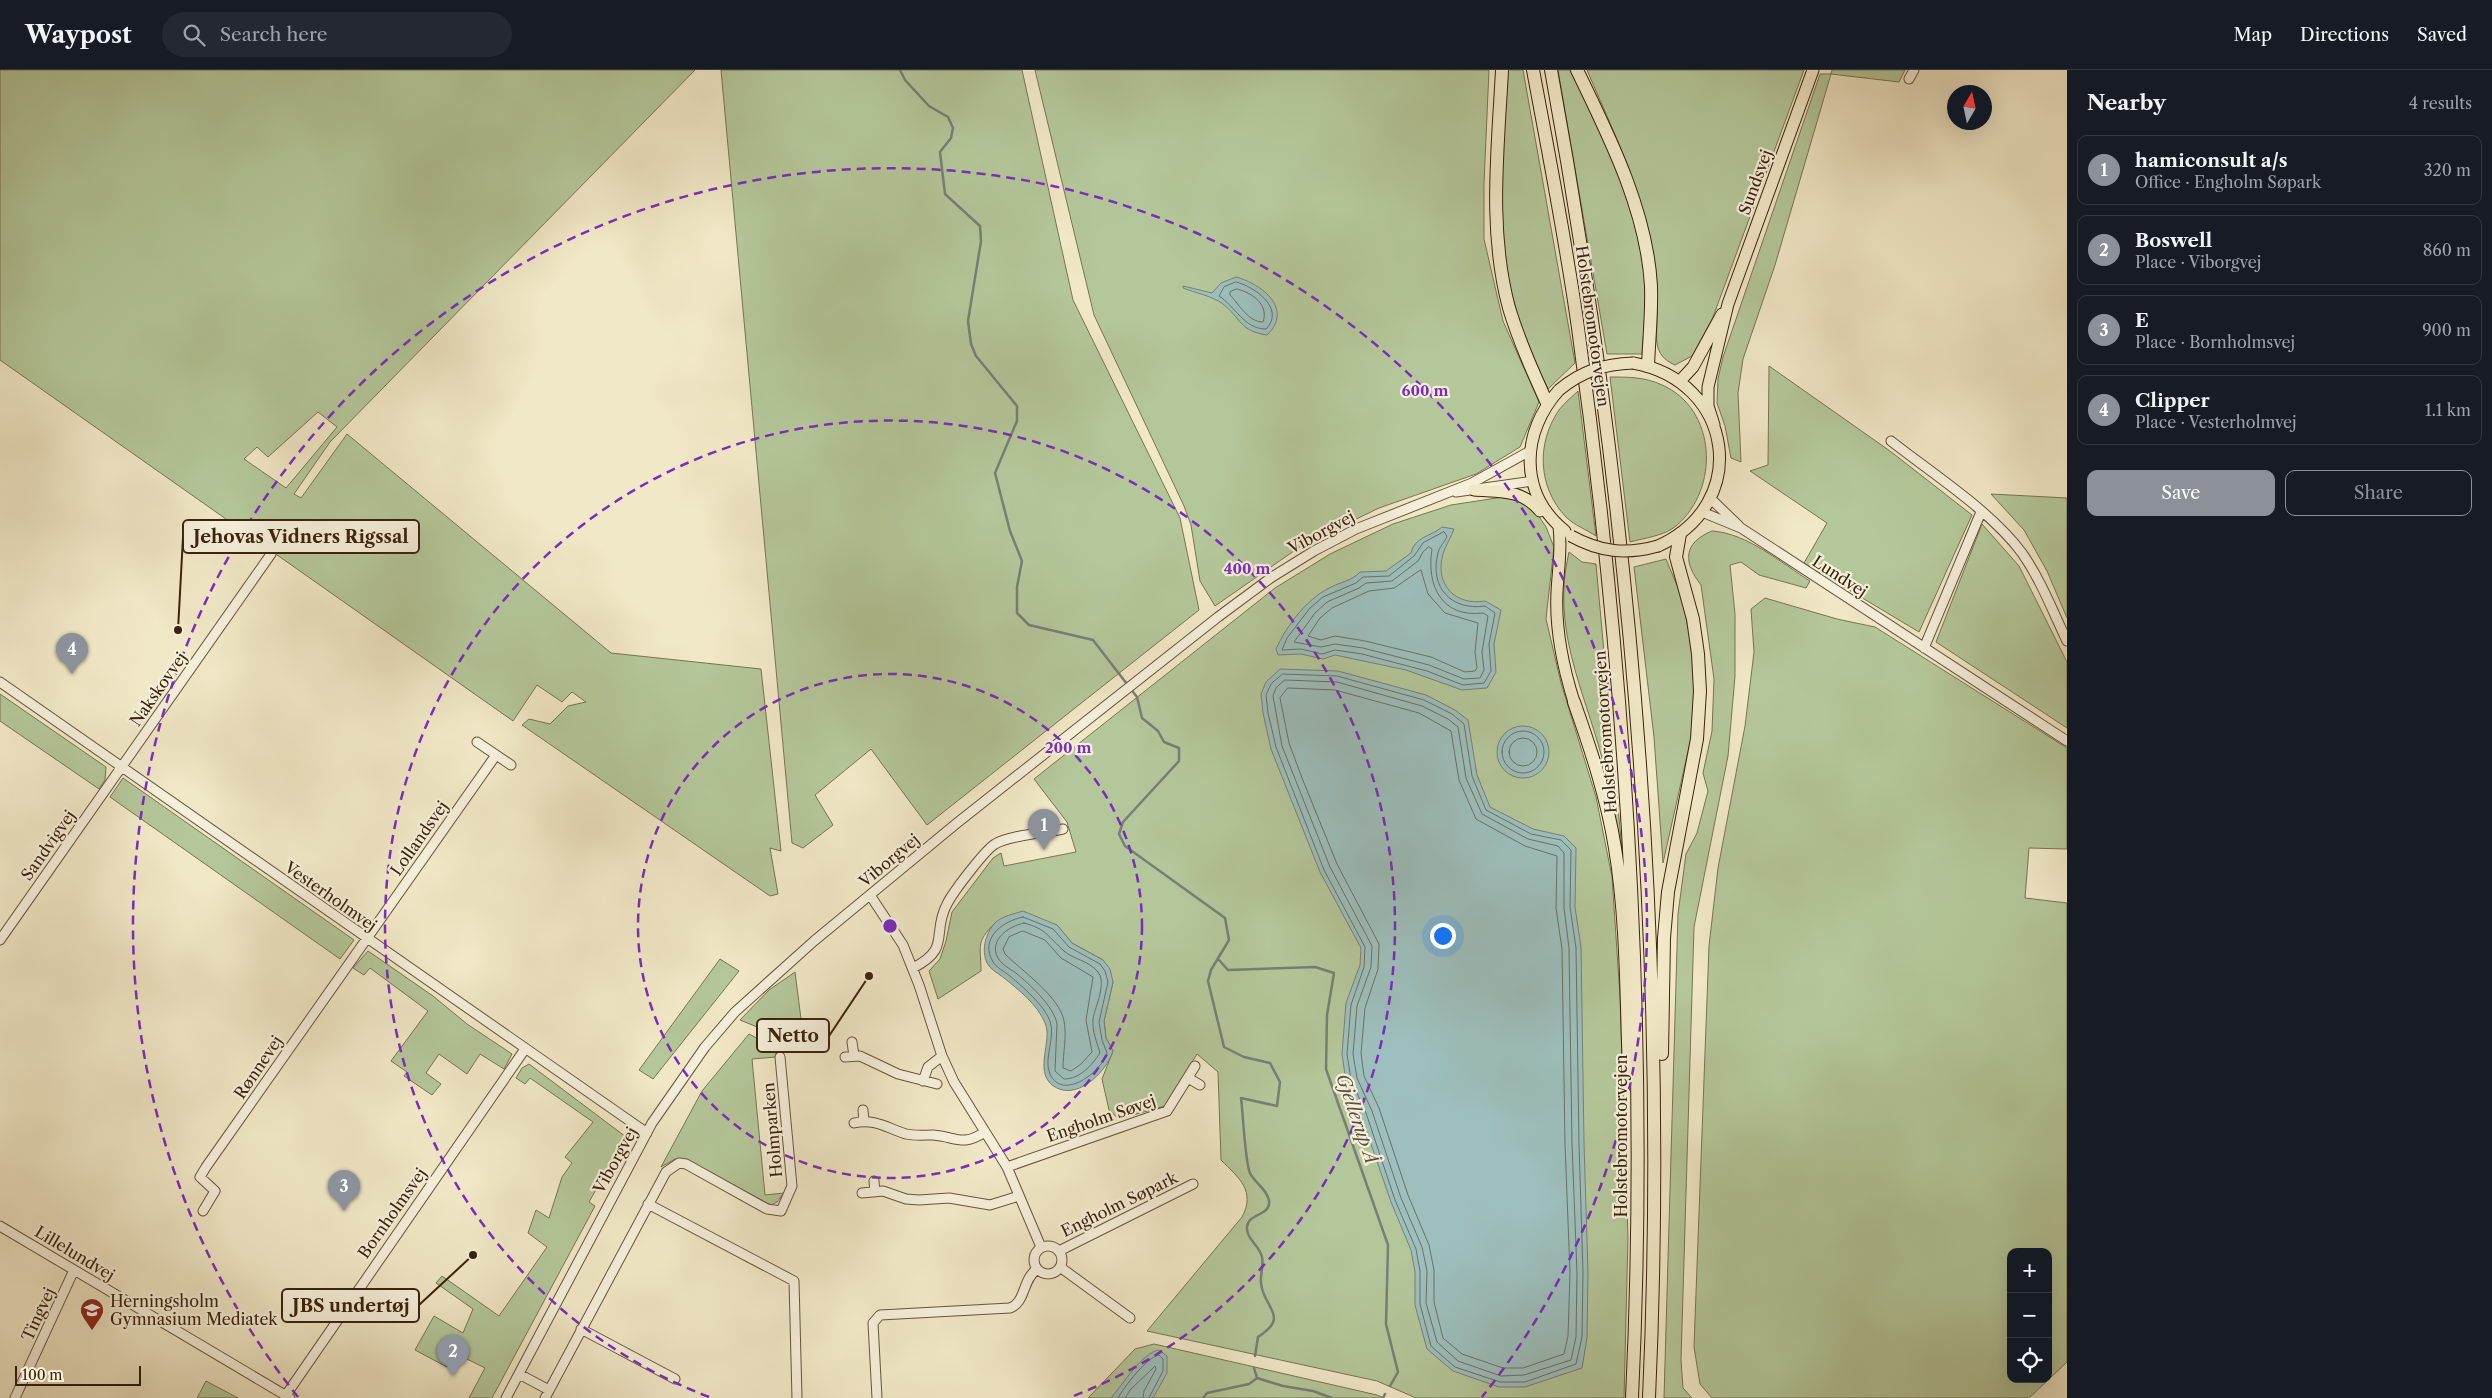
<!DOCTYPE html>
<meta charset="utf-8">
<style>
body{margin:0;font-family:"Libre Caslon Text",serif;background:#242831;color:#f1f3f6}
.controls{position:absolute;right:15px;bottom:15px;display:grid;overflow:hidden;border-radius:10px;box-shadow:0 5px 20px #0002}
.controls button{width:45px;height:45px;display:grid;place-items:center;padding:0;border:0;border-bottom:1px solid #363941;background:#171b24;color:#f1f3f6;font:25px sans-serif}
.compass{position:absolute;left:1947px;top:15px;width:45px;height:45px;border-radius:50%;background:#171b24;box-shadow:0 5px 20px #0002;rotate:9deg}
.scale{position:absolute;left:15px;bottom:12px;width:126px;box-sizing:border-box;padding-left:5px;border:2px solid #3b220b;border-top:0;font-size:14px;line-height:18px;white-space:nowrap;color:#3b220b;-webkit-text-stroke:4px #f6f0db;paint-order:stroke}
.you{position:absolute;left:1442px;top:865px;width:18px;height:18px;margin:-12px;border:4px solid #fff;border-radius:50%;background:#1a73e8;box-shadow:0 0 0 8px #1a73e833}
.badge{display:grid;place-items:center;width:32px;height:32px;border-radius:50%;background:#8c9099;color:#fff;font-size:16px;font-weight:700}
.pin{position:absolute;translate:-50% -41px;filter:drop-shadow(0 1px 2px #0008)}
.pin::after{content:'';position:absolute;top:26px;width:18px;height:15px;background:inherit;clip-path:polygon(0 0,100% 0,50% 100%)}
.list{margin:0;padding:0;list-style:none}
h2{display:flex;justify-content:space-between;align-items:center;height:65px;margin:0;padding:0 20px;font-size:21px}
h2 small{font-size:16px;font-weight:400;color:#9ea1a6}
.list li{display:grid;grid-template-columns:32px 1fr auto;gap:15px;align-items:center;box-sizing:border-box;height:70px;margin:0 10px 10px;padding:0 10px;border:1px solid #363941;border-radius:10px}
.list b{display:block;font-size:19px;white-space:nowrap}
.list p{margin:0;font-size:16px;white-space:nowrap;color:#9ea1a6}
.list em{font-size:16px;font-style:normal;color:#9ea1a6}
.actions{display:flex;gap:10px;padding:15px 20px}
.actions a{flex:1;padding:11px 0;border:1px solid #8c9099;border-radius:10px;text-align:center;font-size:18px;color:#8c9099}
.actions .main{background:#8c9099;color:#fff}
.icon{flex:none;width:28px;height:28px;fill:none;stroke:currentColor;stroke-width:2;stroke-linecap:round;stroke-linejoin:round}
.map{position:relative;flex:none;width:2067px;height:1328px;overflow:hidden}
header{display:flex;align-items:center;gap:30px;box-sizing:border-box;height:70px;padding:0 25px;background:#171b24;border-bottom:1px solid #363941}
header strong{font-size:24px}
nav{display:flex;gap:28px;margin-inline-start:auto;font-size:18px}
.search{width:350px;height:45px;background:#242831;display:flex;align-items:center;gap:12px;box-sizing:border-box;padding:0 18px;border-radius:28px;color:#9ea1a6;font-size:19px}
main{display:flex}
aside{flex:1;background:#171b24}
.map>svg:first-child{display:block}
</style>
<header>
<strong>Waypost</strong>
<div class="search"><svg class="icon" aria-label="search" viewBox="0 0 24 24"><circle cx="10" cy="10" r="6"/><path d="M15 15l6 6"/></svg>Search here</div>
<nav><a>Map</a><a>Directions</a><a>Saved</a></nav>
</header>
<main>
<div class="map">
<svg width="2067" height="1328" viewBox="0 0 2067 1328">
<rect width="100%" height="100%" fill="#f1e8c7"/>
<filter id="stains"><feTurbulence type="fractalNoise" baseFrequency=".004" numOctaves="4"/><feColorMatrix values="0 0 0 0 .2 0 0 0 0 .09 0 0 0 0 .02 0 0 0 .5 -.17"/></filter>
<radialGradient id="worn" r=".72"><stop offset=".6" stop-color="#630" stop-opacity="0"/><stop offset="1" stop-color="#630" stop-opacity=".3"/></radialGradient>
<path fill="#b4c79a" stroke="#787452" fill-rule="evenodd" d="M0,0H695L330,372L294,424L301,428L347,364L611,583L761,599L781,781L770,778L778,824L770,826L522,655L529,649L550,654L568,636L586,632L572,622L562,632L537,615L513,651L0,290ZM318,342L337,357L286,418L244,389L257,377L268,387Z
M721,0H1022L1073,230L1180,448L1199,540L927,755L871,679L815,725L833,755L803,778L792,773Z
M1035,0H1489L1484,113V169L1503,251L1539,332L1520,377L1476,404L1379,438L1301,476L1215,536L1200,511L1191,455L1184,436L1094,245Z
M1507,0H1523L1575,293L1548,319C1526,274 1508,225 1503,175C1497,117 1504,57 1507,0Z
M1558,0H1572C1603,67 1638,137 1646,212C1648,235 1643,261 1642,284H1607Z
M1587,0H1804L1713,247L1692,286L1675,295C1652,285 1657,268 1657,247C1660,155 1622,82 1587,0Z
M1832,0H1905L1899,12L1831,4L1775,195L1743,289L1738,323L1741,392L1731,388L1725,356L1717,333L1718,309L1723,287L1820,4H1831Z
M1769,296L1890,381L1972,445L1919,562L1804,493L1827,453L1750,401L1768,395Z
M1610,307C1629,307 1645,307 1662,315C1717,339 1720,419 1676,456C1664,466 1644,468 1630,472Z
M1578,321L1596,466C1587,460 1574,455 1566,447C1538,418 1536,373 1559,340C1564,333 1572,327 1578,321Z
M1991,424L2067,428V548L2047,501L2024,460Z
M1510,426L1523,431L1536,442L1546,457L1554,477L1546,549L1561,613L1596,727L1612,807L1620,927L1628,1167L1624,1328H1416L1377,1311L1147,1261L1242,1147C1256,1121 1239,1108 1221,1090L1218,1002L1197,984L1165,1036L1119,1049L1109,1040L1102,1009L1113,981L1106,968L1104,951L1113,912L1103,890L1072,873L1057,855L995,853C975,873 981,876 981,901L938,929L929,901L940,889L946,871L952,842L993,788L1001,783L1004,796L1076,782L1067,752L1034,709L1275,518L1330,484L1393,454L1451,435Z
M1982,454L2019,496L2067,592V658L1936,572Z
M1712,461C1747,463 1781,493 1810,511L1806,518L1759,505L1741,492L1730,495L1735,544V606L1728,686L1694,857L1681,1290L1683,1318L1692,1328H1664L1678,844L1686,784L1697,763L1708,721L1703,703L1712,661L1714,609L1701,515C1683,492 1683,473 1712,461Z
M1569,482L1582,492L1596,494L1622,781C1615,750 1609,719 1602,688C1583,617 1551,558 1569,482Z
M1666,489L1681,525L1691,571L1695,612L1691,668L1663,793L1654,667L1634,497Z
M1765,528L1837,549L1875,557L2067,678V779L2029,778L2025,828L2067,833V1292L2029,1328H1712L1700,1314L1694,1277L1709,876L1718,798L1745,656L1754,582L1751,539ZM2011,1182H2048V1309H2011Z
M0,624L106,697L105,710L99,719L0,651Z
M123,708L354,870L340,889L110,727Z
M368,881L433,926L467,954L512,984L504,999L480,984L467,1004L439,984L426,1003L441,1014L432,1025L404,1006L407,1002L391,991L428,941L370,898L364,905L353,898Z
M720,889L739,901L653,1009L639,1000Z
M795,902L805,980L783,976L762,959L740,950L769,920Z
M749,964L776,978V987L752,989L765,1125L784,1123L777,1132L771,1135L689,1092L675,1089L661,1097L702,1021Z
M529,994L626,1067L589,1132L595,1136L492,1328H469L485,1298L455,1283L447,1297L415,1280L434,1246L463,1263L473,1239L436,1213L442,1206L499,1246L547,1177L528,1163L536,1140L549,1148L562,1107L572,1093L565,1087L593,1052L530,1008L525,1014L516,1008L522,998Z
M1154,1274L1377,1325L1384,1328H1088L1135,1279Z
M206,1311L238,1328H197Z"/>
<path fill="#9dbfbd" stroke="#768076" d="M1236,207C1262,214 1294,239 1267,265C1239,261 1241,248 1223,234C1212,226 1196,223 1183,218V216L1212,223L1221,213Z
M1442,457L1454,459C1451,468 1445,476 1443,484C1434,515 1456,536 1485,531L1501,540L1494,574L1496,602L1487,618L1462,620L1406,600L1335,585L1323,589L1301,584L1278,585L1276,579C1287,555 1306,530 1329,518C1340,512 1352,511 1360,502L1386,501L1411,483C1414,467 1432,466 1442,457Z
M1280,599L1338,601L1426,625L1455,640L1468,650L1477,705L1490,737L1533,759L1564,766L1576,778L1575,837L1581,877L1584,1073L1588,1203L1587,1268L1582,1298L1525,1317H1499L1453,1301L1427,1279L1415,1235V1202L1411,1180L1391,1132L1361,1045L1346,1012L1342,984L1346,933L1360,895L1361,878L1320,802L1271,679L1263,643L1261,624L1266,612Z
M1497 682a26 26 0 1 1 52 0a26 26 0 1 1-52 0Z
M1023,841L1057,855L1072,873L1103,890L1110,899L1113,912L1104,951L1106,968L1113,981C1106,1003 1075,1033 1052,1015C1034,1000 1053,970 1045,953C1037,934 1019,920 1004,908C999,904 992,900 989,896C980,884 985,863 995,853C1002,846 1014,844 1023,841Z
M1159,1280L1167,1286V1303L1153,1328H1111C1122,1315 1143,1282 1159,1280Z"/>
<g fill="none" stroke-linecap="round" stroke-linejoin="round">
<path stroke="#6c7064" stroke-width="1" d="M1236,212C1254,216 1286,239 1266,259C1244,259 1235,236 1219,226L1224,217Z
M1237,219C1253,223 1269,235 1263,252C1248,252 1239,234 1230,225V222Z
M1444,462L1447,466C1445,472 1439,477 1438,483C1429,517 1451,541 1485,536L1495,543L1489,574L1491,601L1484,613L1463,615L1427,601L1362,584L1335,580L1322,584L1301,579L1282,580L1287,568L1310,538L1323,527L1356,513L1363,507L1389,506L1414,486L1423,473Z
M1429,477L1432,479C1426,516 1442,548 1483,543L1488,546L1482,582L1484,600L1480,608L1464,609L1429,595L1363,578L1335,574L1321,577L1294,572L1315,543L1327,532L1359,518L1366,513L1392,511L1418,491L1423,482Z
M1421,500L1428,524L1445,543L1478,553L1475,582L1477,598L1475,601L1465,602L1431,587L1365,571L1335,566L1321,570L1308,566L1320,548L1332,538L1369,521L1394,518Z
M1283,604L1337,606L1424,630L1452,644L1464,654L1472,706L1486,740L1531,764L1561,770L1571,780L1570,837L1576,878L1579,1074L1583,1203L1582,1267L1576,1294L1525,1312H1500L1455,1297L1431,1276L1420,1234V1201L1416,1179L1395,1130L1366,1043L1351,1010L1347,984L1351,935L1364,897L1365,877L1324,800L1276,677L1268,643L1266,625L1271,614Z
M1285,610L1337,612L1422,636L1448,649L1458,657L1466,708L1482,744L1528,769L1558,776L1564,783V838L1569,878L1572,1074L1577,1203L1576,1267L1571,1290L1524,1305L1501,1306L1458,1291L1437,1272L1426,1233L1427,1201L1422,1177L1401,1128L1372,1041L1357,1008L1353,984L1357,936L1371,897L1372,876L1330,797L1282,676L1273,626L1276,618Z
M1288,618L1335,620L1419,643L1451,661L1459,710L1476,749L1525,776L1557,786L1556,838L1562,879L1565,1074L1570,1203L1568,1266L1564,1284L1523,1298H1503L1462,1284L1443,1268L1434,1232V1200L1429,1175L1408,1125L1379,1038L1364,1006L1361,983L1365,938L1378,899L1379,874L1337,794L1302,708L1289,673L1280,628Z
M1502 682a21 21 0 1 1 42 0a21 21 0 1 1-42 0Z
M1509 682a14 14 0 1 1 28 0a14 14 0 1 1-28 0Z
M1023,847L1053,859L1069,877L1100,894L1105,901L1108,912L1099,952L1102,970L1107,983C1102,1001 1063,1032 1050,1004C1043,989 1056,967 1050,951C1044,935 1023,917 1010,906C1005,902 996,897 993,892C979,868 1003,851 1023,847Z
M1024,853C1047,859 1048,867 1064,881C1073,889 1089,891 1097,901C1108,912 1095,936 1093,949C1092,962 1097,972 1100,983C1092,995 1080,1009 1064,1009L1055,1001L1057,954C1054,936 1029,914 1016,903C1010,899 1001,894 998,888C988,870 1009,856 1024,853Z
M1023,861L1045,870L1061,888L1093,907L1086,950L1092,982L1081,994L1071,1001L1063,998C1063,983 1067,966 1064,951C1060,927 1021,900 1005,884L1003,879L1009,867Z
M1118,1328C1123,1318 1148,1286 1159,1285L1163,1289V1301L1149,1328
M1125,1328L1130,1320L1155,1296L1156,1299L1144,1321L1143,1328"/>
<path stroke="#768076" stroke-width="2.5" d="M900,0L905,10L929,36L948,47L953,58L951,68L940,82L945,124L980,156L981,171L968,251L971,274L976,286L1017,336V351L995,403L1010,461L1022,491L1017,517V543L1029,555L1093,570L1137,627L1142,648L1158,661L1164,672L1179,678V691L1123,752L1119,764L1125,776L1225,848L1229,870L1211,900L1208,911L1224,977L1244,987L1270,993L1280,1012L1277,1036L1241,1028C1243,1042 1245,1093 1250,1103C1254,1112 1268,1120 1269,1131C1271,1146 1248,1143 1247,1157C1246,1169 1260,1176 1262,1187C1264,1195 1260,1205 1261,1213C1263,1238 1291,1246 1258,1267L1255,1286
M1219,890L1228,900L1315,897L1334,903L1327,945L1326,999L1388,1175L1386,1254L1398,1302L1390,1316
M1257,1308L1283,1316L1313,1321L1332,1328
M1203,1328L1207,1323L1249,1314L1257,1308L1254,1298
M1383,1328L1385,1324"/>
<g stroke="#68543a" stroke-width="11">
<path id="minor" d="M1909,9L1914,0
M1891,371C1933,404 1991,441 2022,483C2041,510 2053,542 2067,571
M1456,422L1533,411
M1710,428L1739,456
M1702,442L1741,458L2067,671
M1924,578L1981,442
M0,612L647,1063
M477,672L511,695
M1043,749L1047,762
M870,825L903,875L919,915L942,986L954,1012L1007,1097L1041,1177
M0,870L271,484
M913,898C952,878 931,864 947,834C953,822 985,780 995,774C1011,765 1044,763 1063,759
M852,972L854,986
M845,987L860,986L898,1004L937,1014
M1188,1008L1200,1015
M923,1011L928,997L942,986
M863,1040L864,1051
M854,1053C874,1048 887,1058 906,1064C915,1066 924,1065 933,1065C957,1067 962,1077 985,1062
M1007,1097L1167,1041L1195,996
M874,1111L875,1122
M862,1123L883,1121L906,1129L919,1130L949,1128L990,1135L1019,1126
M648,1134L794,1211L797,1328
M203,1141L215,1121L200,1107L206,1097L496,685
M0,1156L290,1328
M1034 1190a14 14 0 1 1 28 0a14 14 0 1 1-28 0Z
M1059,1181L1193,1114
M1060,1197L1130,1248
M581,1259L675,1309
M519,1304L549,1320
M286,1325L525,979
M15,1328L74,1200
M506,1328L652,1053L705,977L735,942L814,871L957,753L1218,547L1272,507L1314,481L1356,459L1472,413L1530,381
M545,1328L666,1102L679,1093L686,1094L767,1139L781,1141L792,1116L780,987
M877,1328L873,1253L880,1245L1010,1238C1026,1232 1022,1210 1037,1199"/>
</g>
<g stroke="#3b220b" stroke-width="13">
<path id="major" d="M1633,293C1734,311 1752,434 1658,476
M1680,311L1693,297L1722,244
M1559,320C1521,362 1518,423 1565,461
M1714,355L1708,336V317L1728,234L1813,0
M1474,420C1500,422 1522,419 1540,441
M1559,457C1562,479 1558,500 1557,522C1555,559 1563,597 1574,632"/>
</g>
<g stroke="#3b220b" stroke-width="14">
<path id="highway" d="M1502,0C1498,79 1488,160 1509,238C1519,271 1533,302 1547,333
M1533,0C1549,86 1566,171 1578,258C1627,612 1649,970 1632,1328
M1551,0C1631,437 1669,884 1649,1328
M1577,0C1609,66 1647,141 1651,216C1652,242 1649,270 1648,296
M1574,632C1591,680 1607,728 1615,778C1627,851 1626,927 1629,1001
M1662,984L1664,868L1668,822L1697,669L1700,621L1698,584L1693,549L1676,487L1680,464"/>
</g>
<use href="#minor" stroke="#f6f0db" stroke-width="9"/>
<use href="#major" stroke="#f1e8c7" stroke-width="11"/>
<use href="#highway" stroke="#f1e8c7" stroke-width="12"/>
<g stroke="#3b220b" stroke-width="13" stroke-linecap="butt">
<path id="major-bridge" d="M1559,320C1582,301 1604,294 1633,293
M1571,466C1600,482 1626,485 1658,476"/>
</g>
<use href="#major-bridge" stroke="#f1e8c7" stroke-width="11"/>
</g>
<g fill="none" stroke="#7b2cbf" stroke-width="2.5" stroke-dasharray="9 6">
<circle cx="890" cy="856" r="252"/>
<path d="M709 1327A505 505 0 1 1 1071 1327"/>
<path d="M298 1327A757 757 0 1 1 1482 1327"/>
</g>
<defs>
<g id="school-pin" transform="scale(1.25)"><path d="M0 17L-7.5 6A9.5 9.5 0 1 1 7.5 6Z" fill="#8f2418" stroke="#f6f0db"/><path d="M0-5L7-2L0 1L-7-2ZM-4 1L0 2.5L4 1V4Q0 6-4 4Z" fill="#fff"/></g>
</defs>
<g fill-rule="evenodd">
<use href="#school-pin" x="92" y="1240"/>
</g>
<g text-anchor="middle" stroke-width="4.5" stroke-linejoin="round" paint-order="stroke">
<g font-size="16" fill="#3b220b" stroke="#f6f0db">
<text transform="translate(1755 112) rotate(-70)" y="6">Sundsvej</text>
<text transform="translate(1593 256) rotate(82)" y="6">Holstebromotorvejen</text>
<text transform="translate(1321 462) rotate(-28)" y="6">Viborgvej</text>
<text transform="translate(1840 506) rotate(33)" y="6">Lundvej</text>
<text transform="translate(158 619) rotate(-55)" y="6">Nakskovvej</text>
<text transform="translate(1605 662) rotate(-94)" y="6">Holstebromotorvejen</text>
<text transform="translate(419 768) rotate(-55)" y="6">Lollandsvej</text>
<text transform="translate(48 775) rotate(-55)" y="6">Sandvigvej</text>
<text transform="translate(889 790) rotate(-40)" y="6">Viborgvej</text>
<text transform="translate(331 826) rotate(35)" y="6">Vesterholmvej</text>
<text transform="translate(258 997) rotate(-56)" y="6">Rønnevej</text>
<text transform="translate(1101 1048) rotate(-19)" y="6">Engholm Søvej</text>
<text transform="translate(772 1060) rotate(-95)" y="6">Holmparken</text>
<text transform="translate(1621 1066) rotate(-90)" y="6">Holstebromotorvejen</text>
<text transform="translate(615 1090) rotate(-61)" y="6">Viborgvej</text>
<text transform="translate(1119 1134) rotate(-26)" y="6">Engholm Søpark</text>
<text transform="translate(392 1143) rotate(-55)" y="6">Bornholmsvej</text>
<text transform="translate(75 1183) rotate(31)" y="6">Lillelundvej</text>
<text transform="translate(38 1244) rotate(-65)" y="6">Tingvej</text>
</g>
<g font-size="16" fill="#3b220b" stroke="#f6f0db" text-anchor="start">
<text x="110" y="1237">Herningsholm<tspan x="110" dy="18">Gymnasium Mediatek</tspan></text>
</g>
<g font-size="18" font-style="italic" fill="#585140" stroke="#f6f0db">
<text transform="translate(1357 1049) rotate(71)" y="6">Gjellerup Å</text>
</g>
</g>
<circle cx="890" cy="856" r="8" fill="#7b2cbf" stroke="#f6f0db" stroke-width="2.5"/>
<g font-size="15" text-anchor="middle" font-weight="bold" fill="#7b2cbf" stroke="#f6f0db" stroke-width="4.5" stroke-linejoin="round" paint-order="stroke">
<text x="1425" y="326">600 m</text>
<text x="1247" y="504">400 m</text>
<text x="1068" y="683">200 m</text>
</g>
<path fill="none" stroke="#3b220b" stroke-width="2" d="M178 560L183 467M869 906L829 966M473 1185L419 1235"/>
<g fill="#3b220b" stroke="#f6f0db" stroke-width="2">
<circle cx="178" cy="560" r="5"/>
<circle cx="869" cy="906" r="5"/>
<circle cx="473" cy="1185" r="5"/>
</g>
<g fill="#f6f0db" stroke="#3b220b" stroke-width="2">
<rect x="183" y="450" width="236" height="33" rx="5"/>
<rect x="757" y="949" width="72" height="33" rx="5"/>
<rect x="282" y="1219" width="137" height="33" rx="5"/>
</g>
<g font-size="18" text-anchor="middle" font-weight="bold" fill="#3b220b">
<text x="301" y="473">Jehovas Vidners Rigssal</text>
<text x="793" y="972">Netto</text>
<text x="351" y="1242">JBS undertøj</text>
</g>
<rect width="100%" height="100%" filter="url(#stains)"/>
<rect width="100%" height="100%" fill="url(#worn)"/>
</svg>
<div class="controls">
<button>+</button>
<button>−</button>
<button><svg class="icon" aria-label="locate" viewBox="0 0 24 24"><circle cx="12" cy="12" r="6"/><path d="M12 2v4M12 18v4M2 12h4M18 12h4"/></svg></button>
</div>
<svg class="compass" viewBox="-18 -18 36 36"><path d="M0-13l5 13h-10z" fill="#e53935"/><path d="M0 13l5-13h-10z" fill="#9ea1a6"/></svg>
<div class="scale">100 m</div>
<div class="you"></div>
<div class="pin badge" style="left:1044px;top:780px">1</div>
<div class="pin badge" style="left:453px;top:1306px">2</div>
<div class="pin badge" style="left:344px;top:1141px">3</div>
<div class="pin badge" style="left:72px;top:604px">4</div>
</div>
<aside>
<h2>Nearby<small>4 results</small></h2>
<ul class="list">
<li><span class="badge">1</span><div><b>hamiconsult a/s</b><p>Office · Engholm Søpark</p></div><em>320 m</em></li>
<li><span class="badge">2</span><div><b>Boswell</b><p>Place · Viborgvej</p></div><em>860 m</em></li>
<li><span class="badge">3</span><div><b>E</b><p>Place · Bornholmsvej</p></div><em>900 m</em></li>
<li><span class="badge">4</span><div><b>Clipper</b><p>Place · Vesterholmvej</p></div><em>1.1 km</em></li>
</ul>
<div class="actions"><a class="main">Save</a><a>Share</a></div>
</aside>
</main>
